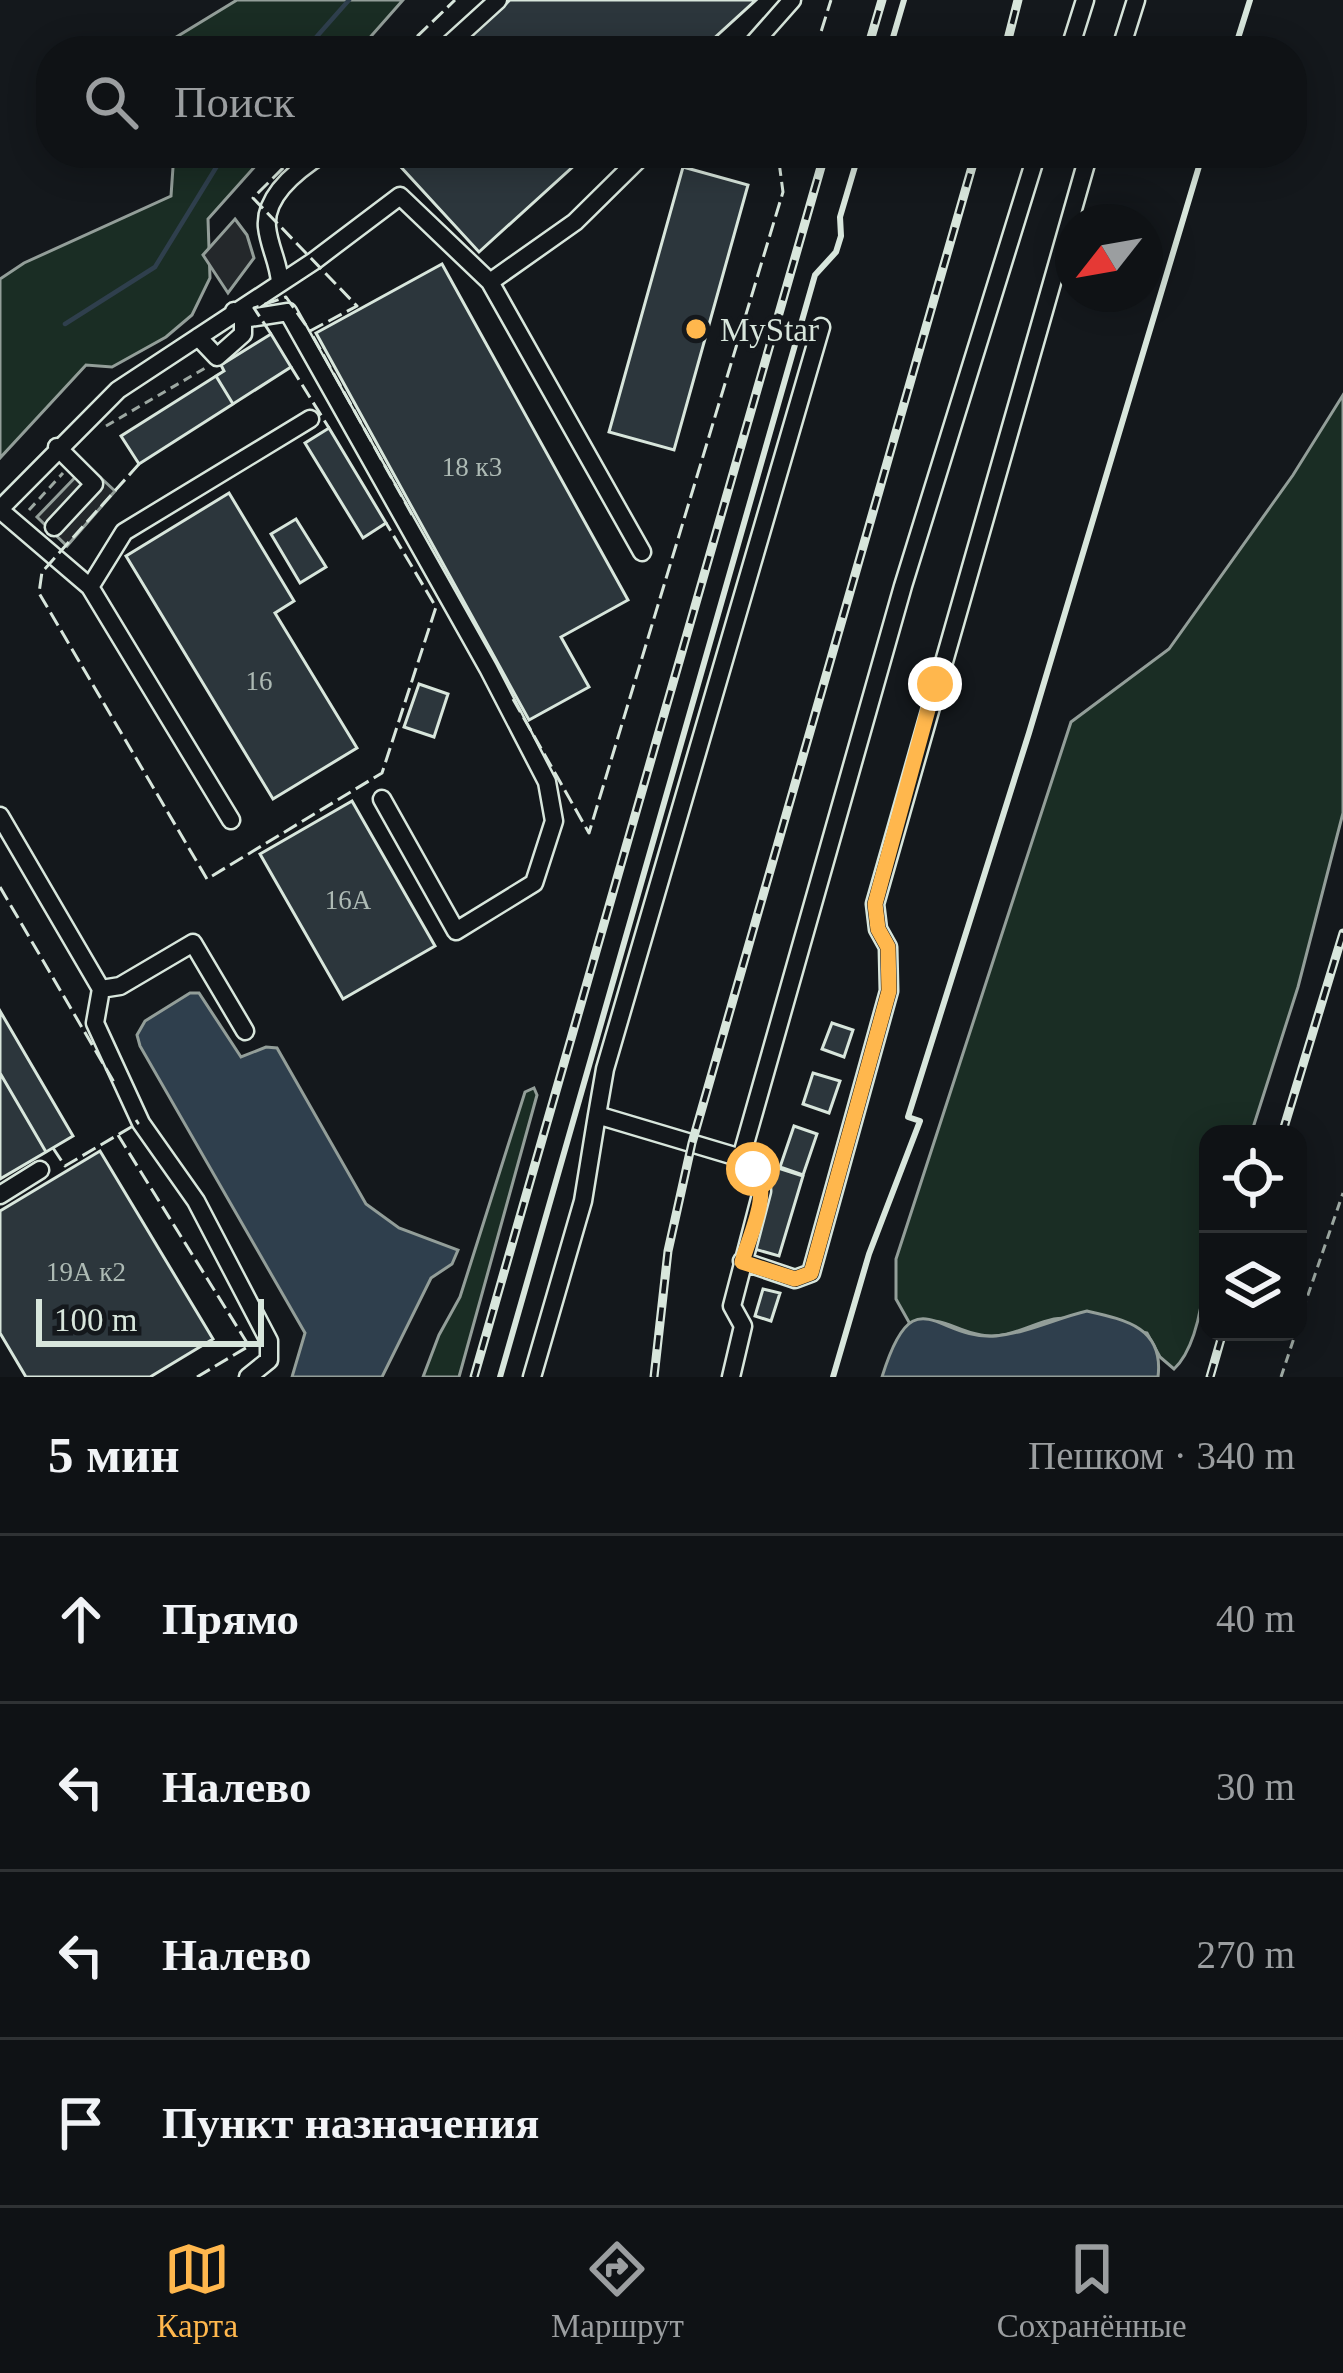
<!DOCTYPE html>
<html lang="ru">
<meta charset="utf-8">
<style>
body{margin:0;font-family:"Times New Roman",serif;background:#1d2022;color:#f1f3f6}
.controls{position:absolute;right:36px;bottom:36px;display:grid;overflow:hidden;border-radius:24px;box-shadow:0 6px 30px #0003}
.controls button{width:108px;height:108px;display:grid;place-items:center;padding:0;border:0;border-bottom:3px solid #2f3234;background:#0f1215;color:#f1f3f6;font:60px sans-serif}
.compass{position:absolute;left:1055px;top:204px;width:108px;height:108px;border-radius:50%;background:#0f1215;box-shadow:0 6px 30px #0003;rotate:239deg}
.scale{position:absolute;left:36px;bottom:30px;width:228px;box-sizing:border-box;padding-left:12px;border:6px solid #d8e6dc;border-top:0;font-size:33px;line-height:42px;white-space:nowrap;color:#d8e6dc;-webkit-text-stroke:9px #14181c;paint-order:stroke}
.stop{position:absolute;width:36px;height:36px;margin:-27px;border:9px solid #ffb74d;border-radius:50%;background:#fff}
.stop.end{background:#ffb74d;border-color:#fff;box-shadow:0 3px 12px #0008}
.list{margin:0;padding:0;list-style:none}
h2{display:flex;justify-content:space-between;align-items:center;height:156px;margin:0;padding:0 48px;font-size:51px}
h2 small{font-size:39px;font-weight:400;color:#9b9ea0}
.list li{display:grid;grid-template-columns:78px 1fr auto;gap:36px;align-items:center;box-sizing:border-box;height:168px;padding:0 48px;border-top:3px solid #2f3234}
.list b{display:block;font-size:45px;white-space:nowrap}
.list em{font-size:39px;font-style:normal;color:#9b9ea0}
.icon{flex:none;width:66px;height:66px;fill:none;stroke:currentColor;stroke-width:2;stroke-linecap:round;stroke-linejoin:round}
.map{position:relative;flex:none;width:1343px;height:1377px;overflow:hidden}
.search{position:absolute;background:#0f1215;box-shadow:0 6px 30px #0003;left:36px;right:36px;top:36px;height:132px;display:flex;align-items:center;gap:30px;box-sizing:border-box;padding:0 42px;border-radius:48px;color:#9b9ea0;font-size:45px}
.sheet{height:828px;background:#0f1215}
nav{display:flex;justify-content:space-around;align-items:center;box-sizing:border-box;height:168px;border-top:3px solid #2f3234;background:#0f1215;font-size:33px;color:#9b9ea0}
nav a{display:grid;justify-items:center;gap:6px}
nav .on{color:#ffb74d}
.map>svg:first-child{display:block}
</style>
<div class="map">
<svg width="1343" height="1377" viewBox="0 0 1343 1377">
<rect width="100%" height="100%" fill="#14181c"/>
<path fill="#1a2d24" stroke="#939e99" stroke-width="3" d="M237,0H403L358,51H159L160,47Z
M174,153H267L208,219L210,278L192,315L166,337L112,367L86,365L0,458V279L24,263L171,196Z
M1343,395V813L1298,987L1251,1134H1208C1208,1190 1216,1330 1174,1369L1160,1357L1147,1333C1123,1329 1076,1315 1054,1319C1030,1324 1008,1340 981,1335C951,1330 944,1314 910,1324L896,1299V1259L1071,722L1169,649L1293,475Z
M534,1088L537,1095L459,1377H423L439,1335L460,1297L525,1092Z"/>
<path fill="#24282b" stroke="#939e99" stroke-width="3" d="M235,219L247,235L254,258L228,293L203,255Z
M87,465L115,491L67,546L37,517Z"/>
<path fill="#2f3f4d" stroke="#939e99" stroke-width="3" d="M190,993H199L241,1057L266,1047L277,1048L366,1204L399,1228L458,1250L452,1264L431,1278L382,1377H292L305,1333L140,1046L137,1035L145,1021Z
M1087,1311C1127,1320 1164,1328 1158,1377H882C914,1273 937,1341 996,1336C1027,1333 1057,1318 1087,1311Z"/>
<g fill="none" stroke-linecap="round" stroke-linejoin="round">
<path stroke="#2f3f4d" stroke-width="4.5" d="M304,51L349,0
M65,324L155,267L225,153"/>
</g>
<path fill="#2c363c" stroke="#d8e6dc" stroke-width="3" d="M510,0H756L700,51H454Z
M388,153H588L479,252Z
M683,167L748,185L674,450L609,432Z
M442,264L628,600L561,637L589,687L529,720L316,333Z
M271,334L291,367L233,404L216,376L224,371L221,365Z
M216,376L233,404L139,464L121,436Z
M329,428L386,523L363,538L305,443Z
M229,493L294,601L275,613L357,748L273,799L126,556Z
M296,519L326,567L300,583L271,534Z
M419,684L448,694L434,737L404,727Z
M352,801L435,946L343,999L260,854Z
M0,1011L73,1136L46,1152L0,1073Z
M832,1023L853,1030L844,1057L822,1049Z
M0,1073L46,1152L0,1179Z
M813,1073L840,1081L829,1113L803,1104Z
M794,1126L817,1134L803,1175L780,1167Z
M100,1151L213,1339L150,1377H26L0,1333V1211Z
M775,1167L803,1176L779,1256L751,1248Z
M763,1289L780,1293L771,1321L755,1316Z"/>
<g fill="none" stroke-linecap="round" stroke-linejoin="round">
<g stroke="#d8e6dc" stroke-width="21">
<path id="minor" d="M442,51L498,0
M747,51L792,0
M1069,51L1085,0
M1120,51L1136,0
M490,282L575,222L645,153
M280,283C279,263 269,247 267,227C264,195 300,168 324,153
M234,311L243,319L288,312L488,668L547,782L554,821L534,883L456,931L382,799
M198,337L217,357L243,334V319
M0,509L118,390L314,261L400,196L490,282L642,552
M0,510L90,587L124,532L310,419
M54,527L94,484L57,447
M90,587L231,820
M0,816L101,989L120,986L193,943L245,1031
M101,989L95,1023L141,1123L196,1201L269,1341V1360L248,1377
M741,1158L597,1115L605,1069L821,327
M0,1195L40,1170
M742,1261L795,1279L811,1273L889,991L888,947L878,929L875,904L1089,153
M532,1377L583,1201L597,1115
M731,1377L743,1326L732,1306L762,1191L761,1178L741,1158L903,586L1037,153"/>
</g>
<path stroke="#9da8a2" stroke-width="3" stroke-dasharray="9 6" stroke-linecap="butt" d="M106,426L207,367
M29,510L63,473
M1298,1324L1343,1193
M1281,1377L1296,1332"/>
<use href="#minor" stroke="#14181c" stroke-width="16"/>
<g stroke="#d8e6dc" stroke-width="9">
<path id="rail" d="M867,51L882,0
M1005,51L1018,0
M1282,1134L1343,933
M474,1377L825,153
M654,1377L668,1251L692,1143L976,153
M1210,1377L1223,1332"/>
</g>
<use href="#rail" stroke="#14181c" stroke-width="4.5" stroke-dasharray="14" stroke-linecap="butt"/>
<path stroke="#d8e6dc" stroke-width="3" stroke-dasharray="15 6" stroke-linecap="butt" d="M402,51L455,0
M815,51L831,0
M298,153L253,198L357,306L310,331L415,520
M271,334L254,308L286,297L310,331
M291,367L329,428
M139,464L42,572L39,593L207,879L382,773L436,607L386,523
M513,699L589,833L783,192L779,162L782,153
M0,887L115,1084
M118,1135L249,1346L197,1377
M53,1148L65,1166L138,1123L136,1120"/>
<path stroke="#d8e6dc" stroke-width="6" d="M889,51L904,0
M1234,51L1250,0
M500,1377L815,275L836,252L841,236L840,217L859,153
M833,1377L869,1254L920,1121L908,1117L1029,733L1203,153"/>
</g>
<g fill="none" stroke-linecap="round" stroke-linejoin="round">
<path stroke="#ffb74d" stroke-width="15" d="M753,1169C773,1190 749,1236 742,1262L795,1279L811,1273L889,991L888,947L878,929L875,904L935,684"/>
</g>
<circle fill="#ffb74d" stroke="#14181c" stroke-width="4.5" cx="696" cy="329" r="12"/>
<g text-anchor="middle" stroke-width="9" stroke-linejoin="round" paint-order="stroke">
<g font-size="27" fill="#adbab4">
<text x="472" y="476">18 к3</text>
<text x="259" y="690">16</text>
<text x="348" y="909">16А</text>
<text x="86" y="1281">19А к2</text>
</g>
<g font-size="33" fill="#d8e6dc" stroke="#14181c" text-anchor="start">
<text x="720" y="341">MyStar</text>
</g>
</g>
</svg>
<div class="controls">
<button><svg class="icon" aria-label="locate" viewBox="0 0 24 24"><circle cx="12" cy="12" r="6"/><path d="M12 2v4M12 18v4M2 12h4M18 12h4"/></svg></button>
<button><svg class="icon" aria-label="layers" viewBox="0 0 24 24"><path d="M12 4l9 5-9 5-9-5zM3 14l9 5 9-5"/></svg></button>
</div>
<svg class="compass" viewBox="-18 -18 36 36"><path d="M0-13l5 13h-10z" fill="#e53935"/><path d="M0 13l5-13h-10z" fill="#9b9ea0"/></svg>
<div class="scale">100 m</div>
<div class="stop" style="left:753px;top:1169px"></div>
<div class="stop end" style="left:935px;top:684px"></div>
<div class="search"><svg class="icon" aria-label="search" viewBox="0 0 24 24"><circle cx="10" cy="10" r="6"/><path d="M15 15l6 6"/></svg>Поиск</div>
</div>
<section class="sheet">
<h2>5 мин<small>Пешком · 340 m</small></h2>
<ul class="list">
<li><svg class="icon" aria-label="ahead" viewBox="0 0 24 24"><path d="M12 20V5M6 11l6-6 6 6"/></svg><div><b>Прямо</b></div><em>40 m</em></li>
<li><svg class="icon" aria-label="left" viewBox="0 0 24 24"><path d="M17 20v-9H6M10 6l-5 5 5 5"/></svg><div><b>Налево</b></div><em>30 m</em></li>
<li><svg class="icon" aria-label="left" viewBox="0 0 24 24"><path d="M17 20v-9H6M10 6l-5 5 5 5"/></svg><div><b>Налево</b></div><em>270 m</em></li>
<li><svg class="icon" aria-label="arrive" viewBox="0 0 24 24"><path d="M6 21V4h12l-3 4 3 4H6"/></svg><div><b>Пункт назначения</b></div></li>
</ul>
</section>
<nav>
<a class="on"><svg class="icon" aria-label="map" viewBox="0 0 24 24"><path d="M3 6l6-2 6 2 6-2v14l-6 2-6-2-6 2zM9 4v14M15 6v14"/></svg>Карта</a>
<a><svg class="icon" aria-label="directions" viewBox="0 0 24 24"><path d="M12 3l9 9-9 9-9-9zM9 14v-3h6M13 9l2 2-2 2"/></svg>Маршрут</a>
<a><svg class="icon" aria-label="saved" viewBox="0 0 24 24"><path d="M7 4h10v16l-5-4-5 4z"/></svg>Сохранённые</a>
</nav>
